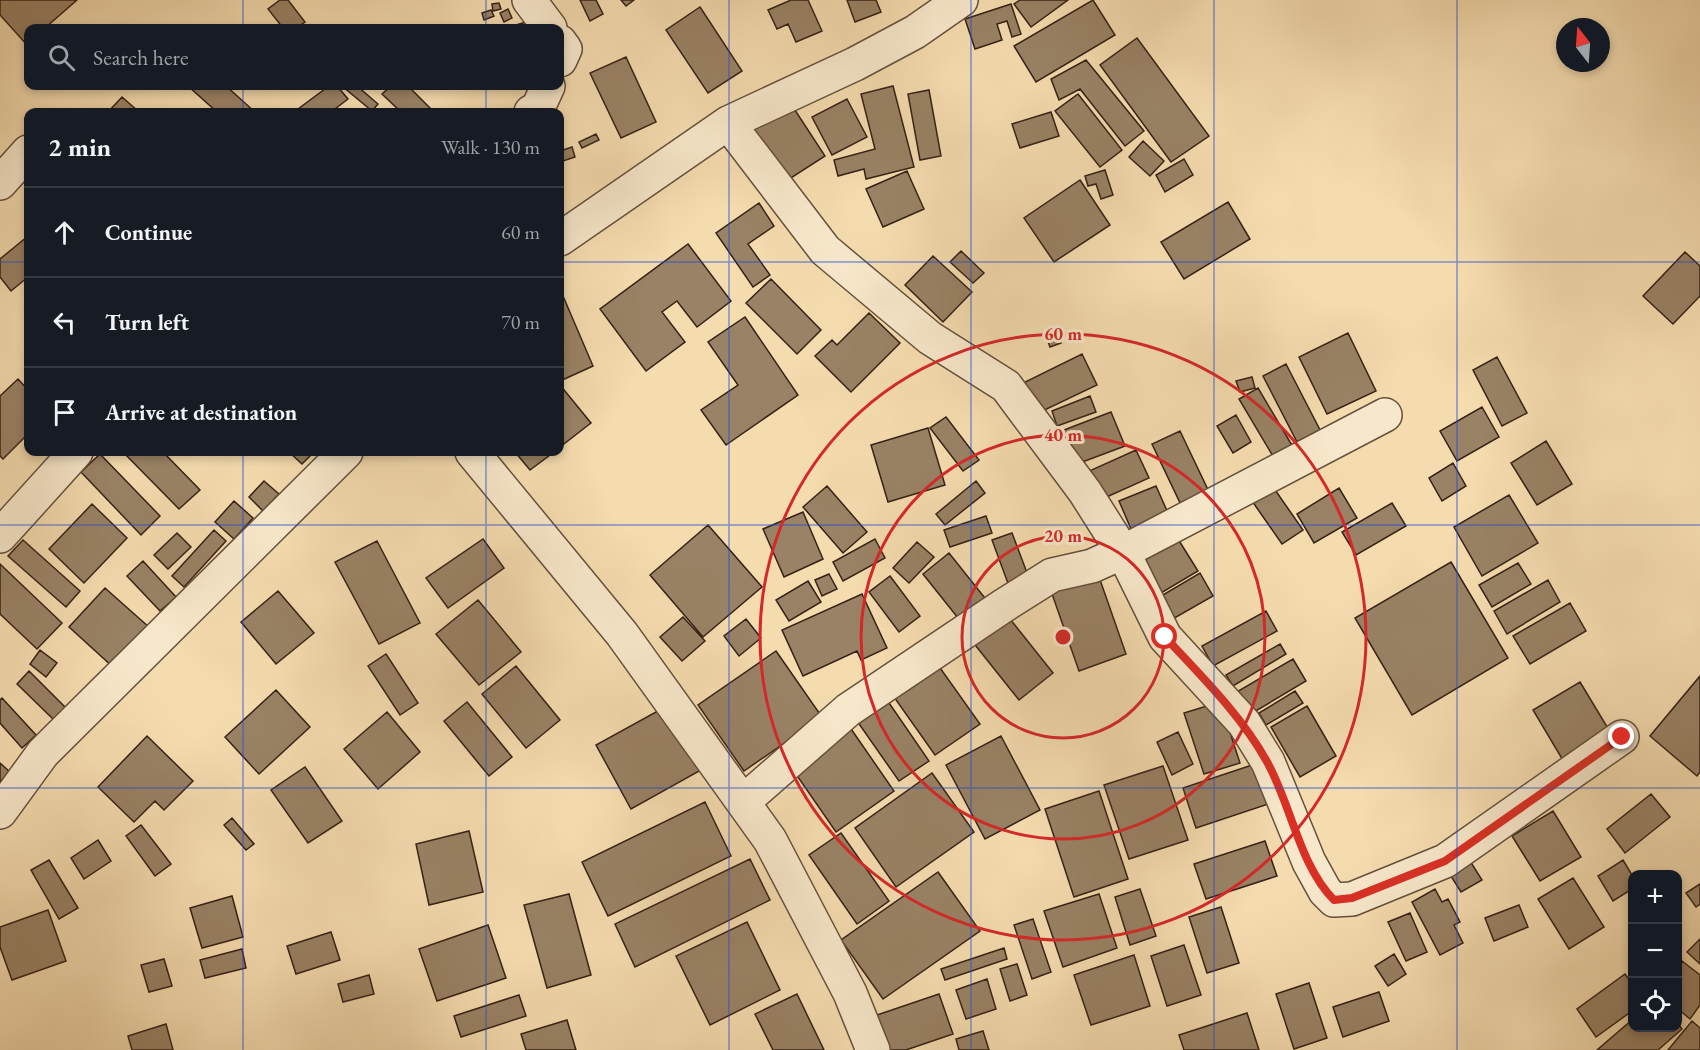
<!DOCTYPE html>
<meta charset="utf-8">
<style>
body{margin:0;font-family:"EB Garamond",serif;background:#242831;color:#f1f3f6}
.controls{position:absolute;right:18px;bottom:18px;display:grid;overflow:hidden;border-radius:12px;box-shadow:0 3px 9px #0003}
.controls button{width:54px;height:54px;display:grid;place-items:center;padding:0;border:0;border-bottom:2px solid #363941;background:#171b24;color:#f1f3f6;font:30px sans-serif}
.compass{position:absolute;left:1556px;top:18px;width:54px;height:54px;border-radius:50%;background:#171b24;box-shadow:0 3px 9px #0003;rotate:343deg}
.stop{position:absolute;width:18px;height:18px;margin:-14px;border:4px solid #d93025;border-radius:50%;background:#fff}
.stop.end{background:#d93025;border-color:#fff;box-shadow:0 2px 6px #0008}
.list{margin:0;padding:0;list-style:none}
h2{display:flex;justify-content:space-between;align-items:center;height:78px;margin:0;padding:0 24px;font-size:26px}
h2 small{font-size:20px;font-weight:400;color:#9ea1a6}
.list li{display:grid;grid-template-columns:39px 1fr auto;gap:18px;align-items:center;box-sizing:border-box;height:90px;padding:0 24px;border-top:2px solid #363941}
.list b{display:block;font-size:22px;white-space:nowrap}
.list em{font-size:20px;font-style:normal;color:#9ea1a6}
.icon{flex:none;width:33px;height:33px;fill:none;stroke:currentColor;stroke-width:2;stroke-linecap:round;stroke-linejoin:round}
.map{position:relative;flex:none;width:1700px;height:1050px;overflow:hidden}
.search{position:absolute;background:#171b24;box-shadow:0 3px 9px #0003;left:24px;top:24px;width:540px;height:66px;display:flex;align-items:center;gap:15px;box-sizing:border-box;padding:0 21px;border-radius:12px;color:#9ea1a6;font-size:22px}
.panel{position:absolute;background:#171b24;box-shadow:0 3px 9px #0003;left:24px;top:108px;width:540px;height:348px;border-radius:12px}
.map>svg:first-child{display:block}
</style>
<div class="map">
<svg width="1700" height="1050" viewBox="0 0 1700 1050">
<rect width="100%" height="100%" fill="#f5dcaf"/>
<filter id="stains"><feTurbulence type="fractalNoise" baseFrequency=".00333" numOctaves="4"/><feColorMatrix values="0 0 0 0 .2 0 0 0 0 .09 0 0 0 0 .02 0 0 0 .5 -.17"/></filter>
<radialGradient id="worn" r=".72"><stop offset=".6" stop-color="#630" stop-opacity="0"/><stop offset="1" stop-color="#630" stop-opacity=".3"/></radialGradient>
<path fill="#998265" stroke="#352115" stroke-width="1.5" d="M0,0H77L45,28H28L27,45L0,15Z
M280,0H288L305,22L296,28H283L268,9Z
M580,0H596L603,14L590,21Z
M621,0H634L626,6Z
M791,0H808L822,31L796,42L788,24L777,29L768,10Z
M847,0H876L881,12L855,22Z
M1020,0H1068L1031,27L1014,4Z
M1093,0L1115,35L1036,82L1014,46Z
M499,3L501,9L493,11L492,4Z
M1011,4L1021,34L1012,37L1007,21L997,24L1002,40L975,49L965,19Z
M700,7L742,71L708,93L666,30Z
M508,9L512,18L504,22L500,13Z
M491,10L494,16L484,20L482,13Z
M526,22L528,28H517L516,25Z
M1137,38L1209,136L1171,162L1100,65Z
M626,57L656,122L621,138L590,73Z
M1086,60L1144,131L1125,146L1080,89L1059,100L1051,79Z
M188,86H226L255,112H217Z
M329,86H337L348,99L331,112H294Z
M342,86H357L378,104L372,111Z
M391,86H408L434,112H401L382,94Z
M893,86L914,167L866,179L864,169L838,176L834,160L875,149L861,94Z
M929,90L941,156L920,160L908,94Z
M1078,94L1122,150L1100,167L1055,111Z
M122,97L138,111L108,112Z
M847,99L867,137L832,155L812,117Z
M789,101L825,156L780,185L745,130Z
M1051,112L1059,136L1020,148L1012,124Z
M596,134L599,140L582,148L579,142Z
M1143,141L1164,161L1150,176L1129,157Z
M572,147L575,157L560,162V151Z
M1184,159L1193,175L1165,192L1156,175Z
M1105,170L1113,195L1101,199L1096,184L1088,186L1085,176Z
M907,171L924,209L883,227L866,189Z
M1080,180L1110,225L1054,262L1024,218Z
M1228,202L1250,239L1184,279L1161,242Z
M759,203L774,226L748,244L770,275L753,287L716,233Z
M28,236V277L11,291L0,277V259Z
M688,244L731,301L697,327L677,301L662,312L685,342L646,371L600,309Z
M961,251L984,273L973,283L950,262Z
M1685,252L1700,266V296L1673,324L1643,296Z
M933,256L972,292L943,322L905,285Z
M771,279L821,330L797,354L746,303Z
M560,289L593,366L560,381Z
M869,313L900,343L851,392L815,356L832,340L837,345Z
M745,317L798,395L726,445L701,410L738,385L708,342Z
M1348,333L1376,391L1327,414L1299,357Z
M1058,334L1061,343L1050,347L1047,339Z
M1082,354L1097,385L1032,416L1017,386Z
M1497,357L1527,413L1502,426L1473,370Z
M1286,364L1320,430L1297,442L1263,376Z
M1252,377L1255,388L1240,392L1236,381Z
M18,379L28,390V434L3,459L0,456V396Z
M560,385L591,423L560,447Z
M1258,388L1293,447L1274,458L1239,399Z
M1090,396L1096,412L1057,426L1052,411Z
M1482,407L1499,437L1457,461L1440,431Z
M1111,412L1125,446L1077,464L1064,430Z
M1236,415L1251,442L1233,453L1217,426Z
M946,417L979,460L963,471L930,428Z
M928,428L945,485L888,502L871,445Z
M1180,431L1210,494L1182,507L1152,444Z
M1546,441L1572,484L1537,505L1511,463Z
M1136,450L1149,478L1100,500L1087,472Z
M123,452H163L200,490L179,509Z
M289,452H314L302,464Z
M515,452H554L530,470Z
M100,454L160,516L141,535L81,472Z
M1453,463L1466,486L1442,501L1429,478Z
M264,481L279,494L263,511L249,497Z
M976,481L985,493L945,525L936,514Z
M827,486L867,532L843,553L803,507Z
M1156,486L1168,513L1131,529L1119,501Z
M1273,487L1303,530L1282,544L1252,501Z
M1339,488L1357,518L1314,543L1297,514Z
M1509,495L1538,543L1482,576L1454,527Z
M234,501L253,518L234,539L215,522Z
M1392,503L1406,526L1356,555L1342,532Z
M92,504L127,538L84,583L49,549Z
M803,512L823,559L784,577L763,529Z
M986,516L992,533L950,547L944,530Z
M708,525L762,587L703,637L650,575Z
M214,530L226,541L184,587L172,576Z
M177,533L191,547L168,569L154,555Z
M1012,533L1029,578L1009,586L992,540Z
M483,539L504,568L448,608L426,578Z
M875,539L885,558L843,581L833,562Z
M1178,539L1198,571L1156,596L1137,563Z
M23,540L80,591L66,607L8,556Z
M377,541L420,623L379,644L335,562Z
M917,542L934,557L909,583L893,568Z
M949,553L992,607L966,628L923,574Z
M143,561L176,597L160,611L127,576Z
M1451,562L1508,658L1412,715L1355,618Z
M1518,563L1531,584L1492,607L1479,585Z
M0,564L62,623L37,649L0,614Z
M1200,573L1213,596L1164,624L1151,602Z
M829,574L837,589L822,596L815,580Z
M1098,574L1126,654L1079,671L1051,591Z
M890,576L920,616L899,632L869,592Z
M1548,580L1560,602L1507,634L1494,611Z
M808,581L821,602L789,621L776,600Z
M105,588L150,628L114,668L69,627Z
M278,591L314,633L276,664L241,622Z
M862,594L887,648L861,660L857,651L803,676L782,630Z
M478,600L521,652L479,685L436,634Z
M1570,603L1586,631L1530,664L1513,636Z
M1002,609L1053,673L1019,700L968,636Z
M1266,611L1277,631L1213,666L1202,646Z
M683,617L705,641L682,661L660,637Z
M746,619L761,638L739,656L724,636Z
M1280,644L1286,654L1233,686L1226,675Z
M40,650L57,663L46,677L30,664Z
M776,651L822,717L744,771L698,705Z
M386,654L418,703L400,715L368,666Z
M933,658L980,724L935,755L889,690Z
M1293,659L1306,681L1249,715L1235,693Z
M516,666L560,720L526,748L482,694Z
M29,671L66,708L54,720L17,684Z
M1700,676V772L1697,776L1650,736Z
M1580,682L1612,735L1564,762L1533,710Z
M276,690L310,727L259,774L225,737Z
M1295,691L1303,703L1266,725L1259,713Z
M2,698L36,735L22,748L0,723V700Z
M887,700L929,761L899,781L857,721Z
M467,702L512,757L489,776L444,721Z
M1220,702L1240,763L1204,774L1184,713Z
M1307,706L1336,756L1300,777L1271,727Z
M665,707L701,770L631,809L596,745Z
M387,712L420,752L378,789L344,749Z
M849,726L894,791L836,832L791,767Z
M1178,732L1193,764L1172,775L1157,742Z
M147,736L193,781L164,810L155,801L134,822L98,787Z
M1001,736L1040,810L985,839L946,765Z
M1261,762L1274,802L1196,828L1183,788Z
M0,763L10,772L0,782Z
M1163,766L1188,840L1129,859L1104,785Z
M305,767L342,821L308,843L271,790Z
M932,773L974,832L896,887L855,828Z
M1099,791L1128,879L1074,897L1045,809Z
M1651,794L1670,817L1625,853L1607,829Z
M705,802L731,856L608,916L582,862Z
M1553,811L1581,857L1540,881L1512,836Z
M232,818L254,844L246,850L224,825Z
M141,825L171,864L155,876L126,836Z
M469,831L483,892L429,905L416,844Z
M841,833L889,901L857,924L809,855Z
M98,840L111,861L84,879L71,858Z
M1265,841L1277,876L1206,899L1194,864Z
M750,859L770,900L635,967L615,924Z
M49,860L78,908L59,919L31,870Z
M1623,860L1632,875V889L1613,901L1598,876Z
M1470,861L1482,880L1461,892L1449,873Z
M938,872L980,931L883,999L841,940Z
M1573,878L1604,927L1569,949L1538,899Z
M1700,884V904L1696,907L1686,893Z
M1140,889L1156,936L1130,945L1115,897Z
M1435,889L1442,902L1448,899L1460,922L1454,925L1463,943L1440,955L1412,902Z
M569,894L591,975L547,988L524,905Z
M1099,894L1117,948L1063,967L1044,911Z
M232,896L243,937L202,948L190,908Z
M1519,905L1528,927L1494,941L1485,918Z
M1221,907L1239,963L1207,973L1189,917Z
M48,910L66,961L12,980L0,947V927Z
M1410,913L1427,952L1406,961L1388,922Z
M1033,919L1051,972L1032,979L1014,925Z
M747,922L780,990L710,1025L676,956Z
M488,925L506,978L437,1001L419,949Z
M331,932L340,960L296,974L287,946Z
M1700,939V964L1687,952Z
M1184,945L1201,995L1167,1006L1151,956Z
M1004,948L1007,959L945,980L941,969Z
M242,949L246,968L205,978L200,960Z
M1394,954L1406,974L1388,986L1375,966Z
M1134,955L1150,1006L1091,1025L1074,975Z
M164,959L172,986L149,992L141,965Z
M1682,961L1700,975V1005L1690,1019L1678,1009V967Z
M1017,964L1027,995L1010,1001L1000,969Z
M1625,974L1632,984V1011L1596,1037L1577,1009Z
M369,975L374,994L343,1002L338,984Z
M987,979L996,1009L966,1019L956,990Z
M1309,983L1327,1038L1294,1049L1276,994Z
M1379,992L1389,1021L1343,1037L1333,1007Z
M797,994L824,1050H773L755,1014Z
M939,994L953,1034L906,1050H888L877,1015Z
M519,995L526,1016L461,1037L454,1016Z
M1247,1013L1259,1050H1184L1179,1035Z
M567,1020L576,1050H526L521,1034Z
M1632,1020V1028H1678V1024L1682,1029L1658,1050H1597Z
M1692,1021L1700,1028V1050H1668Z
M166,1024L173,1050H132L128,1036Z
M983,1031L989,1050H959L956,1039Z"/>
<g fill="none" stroke-linecap="round" stroke-linejoin="round">
<g stroke="#65503c" stroke-width="36">
<path id="street" d="M529,0L550,28
M560,42L565,49L560,60
M531,112L538,108L548,86
M728,123L825,250L930,338L1006,386L1085,492L1123,552L1165,637L1244,723L1268,762L1309,862L1325,891L1334,900L1352,899L1445,861L1622,737
M0,183L28,152
M560,239L728,123L855,64L915,32L961,0
M472,452L622,634L770,840L850,993L873,1050
M0,536L76,452
M743,802L848,710L1003,606L1052,575L1092,566L1123,552L1385,415
M0,812L43,753L346,452"/>
</g>
<use href="#street" stroke="#f8e8cb" stroke-width="33"/>
</g>
<g fill="none" stroke-linecap="round" stroke-linejoin="round">
<path stroke="#d93025" stroke-width="8" d="M1165,637C1201,676 1240,714 1266,760C1291,803 1299,865 1334,900L1352,898L1445,861L1622,737"/>
</g>
<path fill="none" stroke="#1d4ed8" stroke-width="1.5" stroke-opacity="0.55" d="M243,0V28M486,0V28M729,0V1050M971,0V1050M1214,0V1050M1457,0V1050M243,86V112M486,86V112M0,262H28M560,262H1700M243,452V1050M486,452V1050M0,525H1700M0,788H1700"/>
<g fill="none" stroke="#d62828" stroke-width="3">
<circle cx="1063" cy="637" r="101"/>
<circle cx="1063" cy="637" r="202"/>
<circle cx="1063" cy="637" r="303"/>
</g>
<circle cx="1063" cy="637" r="9" fill="#d62828" stroke="#f8e8cb" stroke-width="3"/>
<g font-size="18" text-anchor="middle" font-weight="bold" fill="#d62828" stroke="#f8e8cb" stroke-width="6" stroke-linejoin="round" paint-order="stroke">
<text x="1063" y="340">60 m</text>
<text x="1063" y="441">40 m</text>
<text x="1063" y="542">20 m</text>
</g>
<rect width="100%" height="100%" filter="url(#stains)"/>
<rect width="100%" height="100%" fill="url(#worn)"/>
</svg>
<div class="controls">
<button>+</button>
<button>−</button>
<button><svg class="icon" aria-label="locate" viewBox="0 0 24 24"><circle cx="12" cy="12" r="6"/><path d="M12 2v4M12 18v4M2 12h4M18 12h4"/></svg></button>
</div>
<svg class="compass" viewBox="-18 -18 36 36"><path d="M0-13l5 13h-10z" fill="#e53935"/><path d="M0 13l5-13h-10z" fill="#9ea1a6"/></svg>
<div class="stop" style="left:1165px;top:637px"></div>
<div class="stop end" style="left:1622px;top:737px"></div>
<div class="search"><svg class="icon" aria-label="search" viewBox="0 0 24 24"><circle cx="10" cy="10" r="6"/><path d="M15 15l6 6"/></svg>Search here</div>
<section class="panel">
<h2>2 min<small>Walk · 130 m</small></h2>
<ul class="list">
<li><svg class="icon" aria-label="ahead" viewBox="0 0 24 24"><path d="M12 20V5M6 11l6-6 6 6"/></svg><div><b>Continue</b></div><em>60 m</em></li>
<li><svg class="icon" aria-label="left" viewBox="0 0 24 24"><path d="M17 20v-9H6M10 6l-5 5 5 5"/></svg><div><b>Turn left</b></div><em>70 m</em></li>
<li><svg class="icon" aria-label="arrive" viewBox="0 0 24 24"><path d="M6 21V4h12l-3 4 3 4H6"/></svg><div><b>Arrive at destination</b></div></li>
</ul>
</section>
</div>
